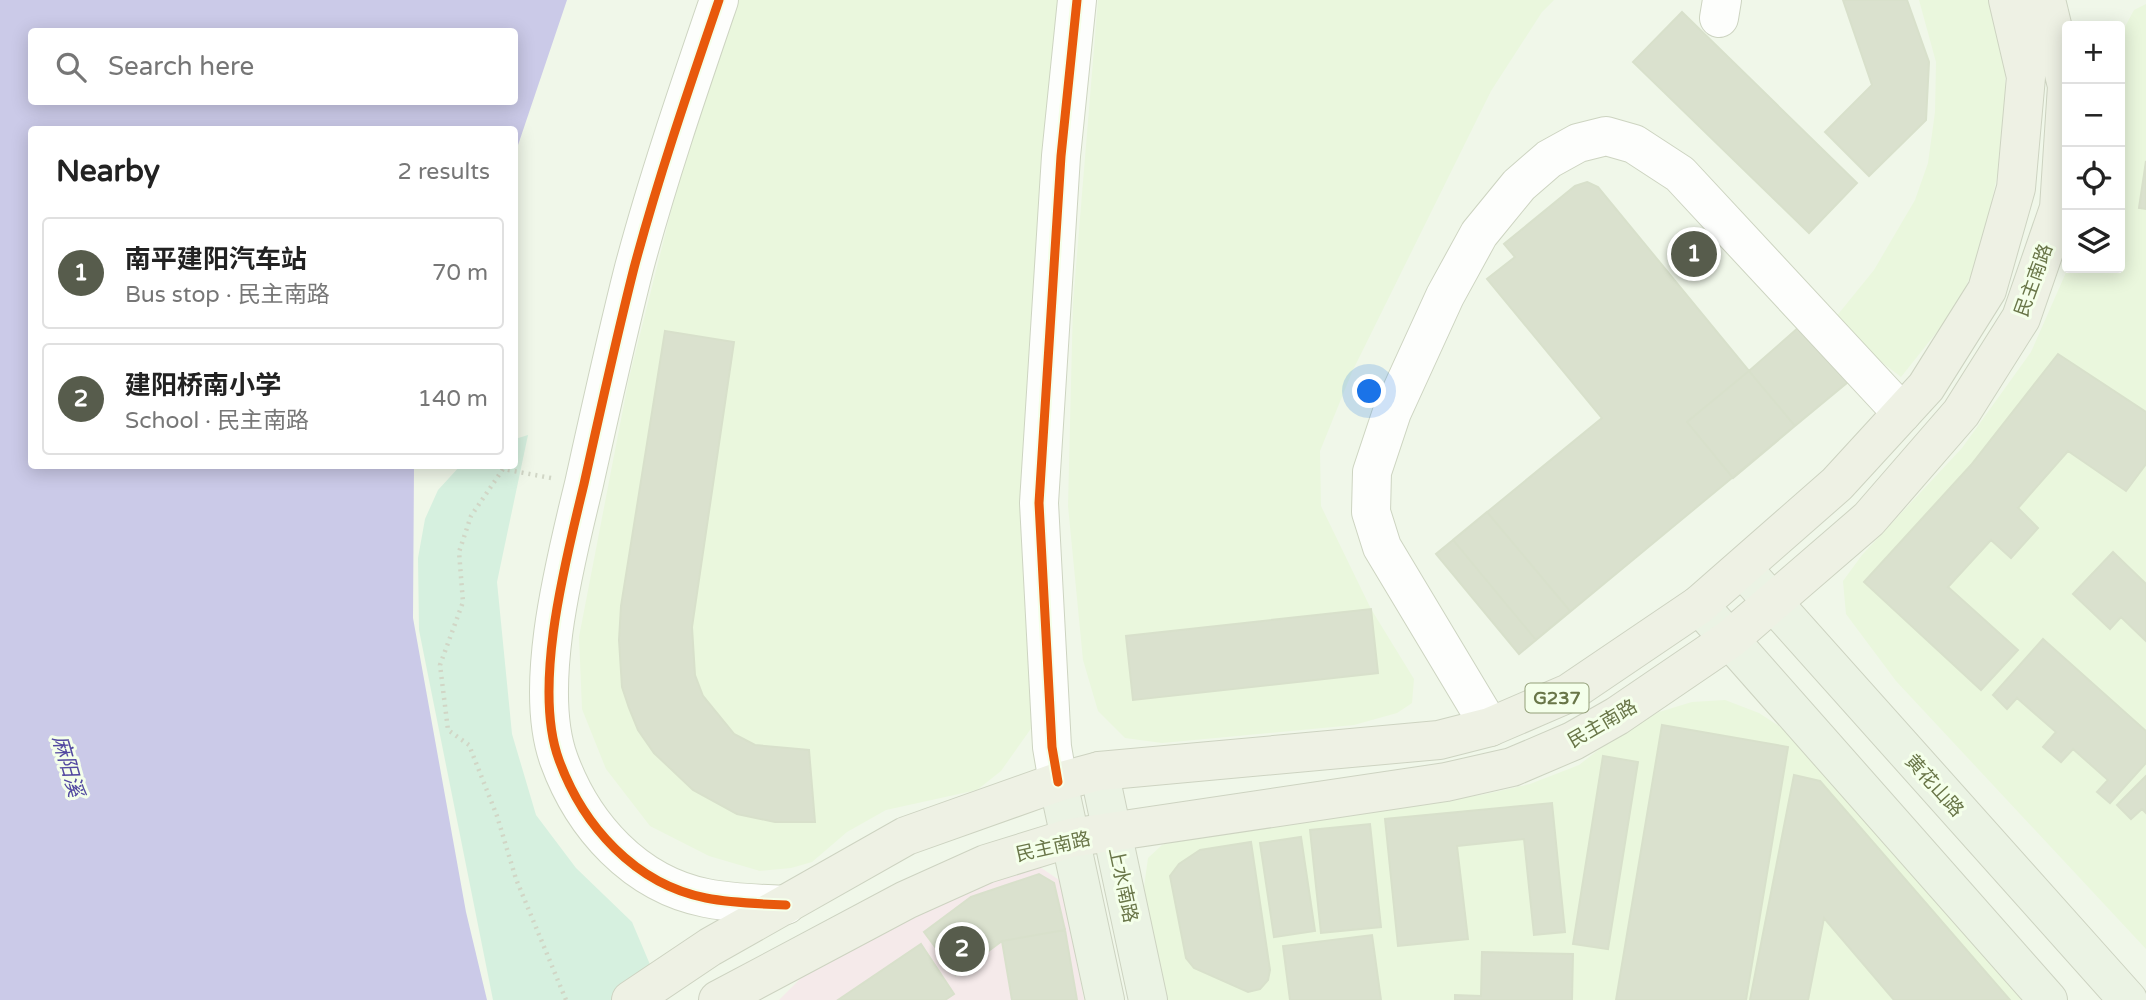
<!DOCTYPE html>
<meta charset="utf-8">
<style>
body{margin:0;font-family:"Varela Round","Noto Sans SC",sans-serif;background:#f2f2f2;color:#222}
.controls{position:absolute;right:21px;top:21px;display:grid;overflow:hidden;border-radius:7px;box-shadow:0 4px 18px #0003}
.controls button{width:63px;height:63px;display:grid;place-items:center;padding:0;border:0;border-bottom:2px solid #e0e0e0;background:#fff;color:#222;font:35px sans-serif}
.you{position:absolute;left:1370px;top:392px;width:24px;height:24px;margin:-18px;border:5px solid #fff;border-radius:50%;background:#1a73e8;box-shadow:0 0 0 10px #1a73e833}
.badge{display:grid;place-items:center;width:46px;height:46px;border-radius:50%;background:#575c4c;color:#fff;font-size:23px;font-weight:700}
.pin{position:absolute;translate:-50% -50%;border:4px solid #fff;box-shadow:0 2px 7px #0006}
.list{margin:0;padding:0;list-style:none}
h2{display:flex;justify-content:space-between;align-items:center;height:91px;margin:0;padding:0 28px;font-size:30px}
h2 small{font-size:23px;font-weight:400;color:#767676}
.list li{display:grid;grid-template-columns:46px 1fr auto;gap:21px;align-items:center;box-sizing:border-box;height:112px;margin:0 14px 14px;padding:0 14px;border:2px solid #e0e0e0;border-radius:7px}
.list b{display:block;font-size:26px;white-space:nowrap}
.list p{margin:0;font-size:23px;white-space:nowrap;color:#767676}
.list em{font-size:23px;font-style:normal;color:#767676}
.icon{flex:none;width:38px;height:38px;fill:none;stroke:currentColor;stroke-width:2;stroke-linecap:round;stroke-linejoin:round}
.map{position:relative;flex:none;width:2146px;height:1000px;overflow:hidden}
.search{position:absolute;background:#fff;box-shadow:0 4px 18px #0003;left:28px;top:28px;width:490px;height:77px;display:flex;align-items:center;gap:18px;box-sizing:border-box;padding:0 24px;border-radius:7px;color:#767676;font-size:26px}
.panel{position:absolute;background:#fff;box-shadow:0 4px 18px #0003;left:28px;top:126px;width:490px;height:343px;border-radius:7px}
.map>svg:first-child{display:block}
</style>
<div class="map">
<svg width="2146" height="1000" viewBox="0 0 2146 1000">
<rect width="100%" height="100%" fill="#f0f7e9"/>
<path fill="#eaf7dd" d="M735,0H1063L1037,720L1001,771L977,790L886,810L847,832L812,862L791,868L760,871L709,856L650,826L606,769L582,709L579,637L629,378L692,128Z
M1098,0H1554L1542,12L1491,91L1352,372L1320,451L1321,506L1371,609L1414,679L1412,703L1397,713L1354,725L1162,743L1125,738L1098,711L1083,660L1068,506L1073,303Z
M1919,0H1989L2005,71L2006,135L1980,255L1956,308L1901,377L1831,323L1874,270L1915,200L1928,163L1935,112L1936,62Z
M2146,4V949L1896,681L1846,614L1843,581L1862,555L1962,448L2031,352L2068,268H2120V36L2134,10Z
M1725,700L1759,713L1791,734L2022,1000H1163L1145,922L1144,887L1148,858L1162,845L1196,835L1481,795L1530,784L1579,765L1621,732L1659,712L1692,702Z"/>
<path fill="#f5eaea" d="M1040,867L1062,882L1084,1000H779L810,969L931,908L990,880Z"/>
<path fill="#d6f0df" d="M528,435L497,582L512,734L536,815L576,868L632,922L665,1000H493L419,630L418,558L425,519L438,490L460,466H514L515,439Z"/>
<path fill="#cbcae8" fill-rule="evenodd" d="M0,0H567L515,154L514,130H32V466H414L413,618L466,912L487,1000H0ZM32,32H514V102H32Z"/>
<path fill="#dae1ce" stroke="#d8e0cb" stroke-width="2" d="M1843,0H1907L1929,62L1926,120L1869,176L1825,132L1872,85Z
M1682,12L1857,183L1809,233L1633,62Z
M2146,161V209L2139,208Z
M1587,182L1598,187L1749,371L1807,320L1854,377L1519,654L1436,554L1602,418L1487,279L1515,257L1504,244L1575,186Z
M665,331L734,342L692,627L695,675L703,696L734,734L755,745L809,750L815,822H775L737,814L693,790L654,753L638,730L629,708L622,687L619,640L621,606Z
M2058,354L2146,412V464L2126,491L2068,451L2018,508L2038,528L2011,558L1991,540L1948,587L2018,650L1981,690L1864,582L1971,465Z
M1749,371L1795,426L1733,478L1687,422Z
M1487,512L1570,611L1536,640L1453,540Z
M2113,552L2146,584V641L2121,617L2110,629L2073,594Z
M1371,609L1378,673L1133,700L1126,636Z
M2043,639L2146,731V763L2110,803L2097,792L2108,780L2073,749L2061,762L2043,747L2056,732L2017,698L2007,709L1993,695Z
M1662,725L1788,747L1746,1000H1616Z
M1603,756L1638,762L1608,949L1573,944Z
M1794,775L1820,781L2010,1000H1894L1824,918L1808,1000H1750Z
M2146,776V813L2142,809L2131,819L2117,805Z
M1552,803L1565,932L1534,935L1524,839L1457,846L1468,939L1398,946L1385,819Z
M1370,824L1381,927L1321,933L1310,830Z
M1301,837L1315,931L1274,937L1260,843Z
M1251,842L1270,970L1268,980L1260,989L1248,992L1194,968L1186,958L1170,876L1179,864L1200,850Z
M1039,874L1054,883L1065,930L1002,941L956,975L924,932L971,897Z
M1065,930L1077,1000H1012L1002,941Z
M1372,935L1381,1000H1290L1283,946Z
M921,944L954,994L945,1000H838Z
M1482,952L1573,954L1572,1000H1455V995L1481,996Z"/>
<g fill="none" stroke-linecap="round" stroke-linejoin="round">
<g stroke="#cdd4c1" stroke-width="40">
<path id="minor" d="M719,0C689,88 658,178 634,268C616,339 600,412 584,484C566,559 532,687 559,760C583,826 635,884 706,898C732,903 759,904 786,905
M1719,18L1722,0
M1490,727L1382,547L1371,512L1372,472L1392,412L1445,296L1479,234L1519,185L1549,159L1578,143L1606,136L1634,144L1680,174L1902,413
M1058,782L1052,747L1039,503L1061,156L1077,0"/>
</g>
<g stroke="#cdd3c1" stroke-width="40">
<path id="major" d="M1743,569L2128,1000
M1699,605L2048,1000
M1099,771L1148,1000
M1058,782L1105,1000"/>
</g>
<g stroke="#cdd3c1" stroke-width="40">
<path id="highway" d="M631,1000L710,947L906,836L1058,782L1099,771L1439,740L1490,727L1569,693L1699,605L1837,484L1926,387L1987,290L2016,188L2026,77L2008,0
M718,1000L906,900L986,864L1070,838L1446,782L1512,767L1573,741L1617,716L1730,639L1869,519L1961,413L2021,318L2059,208L2067,86L2046,0"/>
</g>
<path stroke="#d1d6c6" stroke-width="4.5" stroke-dasharray="2 5" stroke-linecap="butt" d="M551,478L503,469L471,516L459,552L463,602L440,665L448,730L469,745L497,816L516,879L566,1000"/>
<use href="#minor" stroke="#fdfefc" stroke-width="38"/>
<use href="#major" stroke="#ebf3e4" stroke-width="38"/>
<use href="#highway" stroke="#eef1e4" stroke-width="38"/>
<g stroke="#f4ffea" stroke-width="13">
<path id="cycleway" d="M719,0C689,88 658,178 634,268C616,339 600,412 584,484C566,559 532,687 559,760C583,826 635,884 706,898C732,903 759,904 786,905
M1058,782L1052,747L1039,503L1061,156L1077,0"/>
</g>
<use href="#cycleway" stroke="#e8590c" stroke-width="9"/>
</g>
<g text-anchor="middle" stroke-width="6" stroke-linejoin="round" paint-order="stroke">
<rect fill="#f4ffea" stroke="#939f79" stroke-width="2" x="1525.5" y="683.5" width="63" height="29" rx="5"/>
<g font-size="18" font-weight="bold" fill="#697648">
<text x="1557" y="704">G237</text>
</g>
<g font-size="19" fill="#697648" stroke="#f4ffea">
<text transform="translate(2033 280) rotate(-70)" y="7">民主南路</text>
<text transform="translate(1602 723) rotate(-30)" y="7">民主南路</text>
<text transform="translate(1935 785) rotate(48)" y="7">黄花山路</text>
<text transform="translate(1053 846) rotate(-13)" y="7">民主南路</text>
<text transform="translate(1124 885) rotate(78)" y="7">上水南路</text>
</g>
<g font-size="21" font-style="italic" fill="#5249a0" stroke="#f4ffea">
<text transform="translate(68 766) rotate(74)" y="7">麻阳溪</text>
</g>
</g>
</svg>
<div class="controls">
<button>+</button>
<button>−</button>
<button><svg class="icon" aria-label="locate" viewBox="0 0 24 24"><circle cx="12" cy="12" r="6"/><path d="M12 2v4M12 18v4M2 12h4M18 12h4"/></svg></button>
<button><svg class="icon" aria-label="layers" viewBox="0 0 24 24"><path d="M12 4l9 5-9 5-9-5zM3 14l9 5 9-5"/></svg></button>
</div>
<div class="you"></div>
<div class="pin badge" style="left:1694px;top:254px">1</div>
<div class="pin badge" style="left:962px;top:949px">2</div>
<div class="search"><svg class="icon" aria-label="search" viewBox="0 0 24 24"><circle cx="10" cy="10" r="6"/><path d="M15 15l6 6"/></svg>Search here</div>
<section class="panel">
<h2>Nearby<small>2 results</small></h2>
<ul class="list">
<li><span class="badge">1</span><div><b>南平建阳汽车站</b><p>Bus stop · 民主南路</p></div><em>70 m</em></li>
<li><span class="badge">2</span><div><b>建阳桥南小学</b><p>School · 民主南路</p></div><em>140 m</em></li>
</ul>
</section>
</div>
